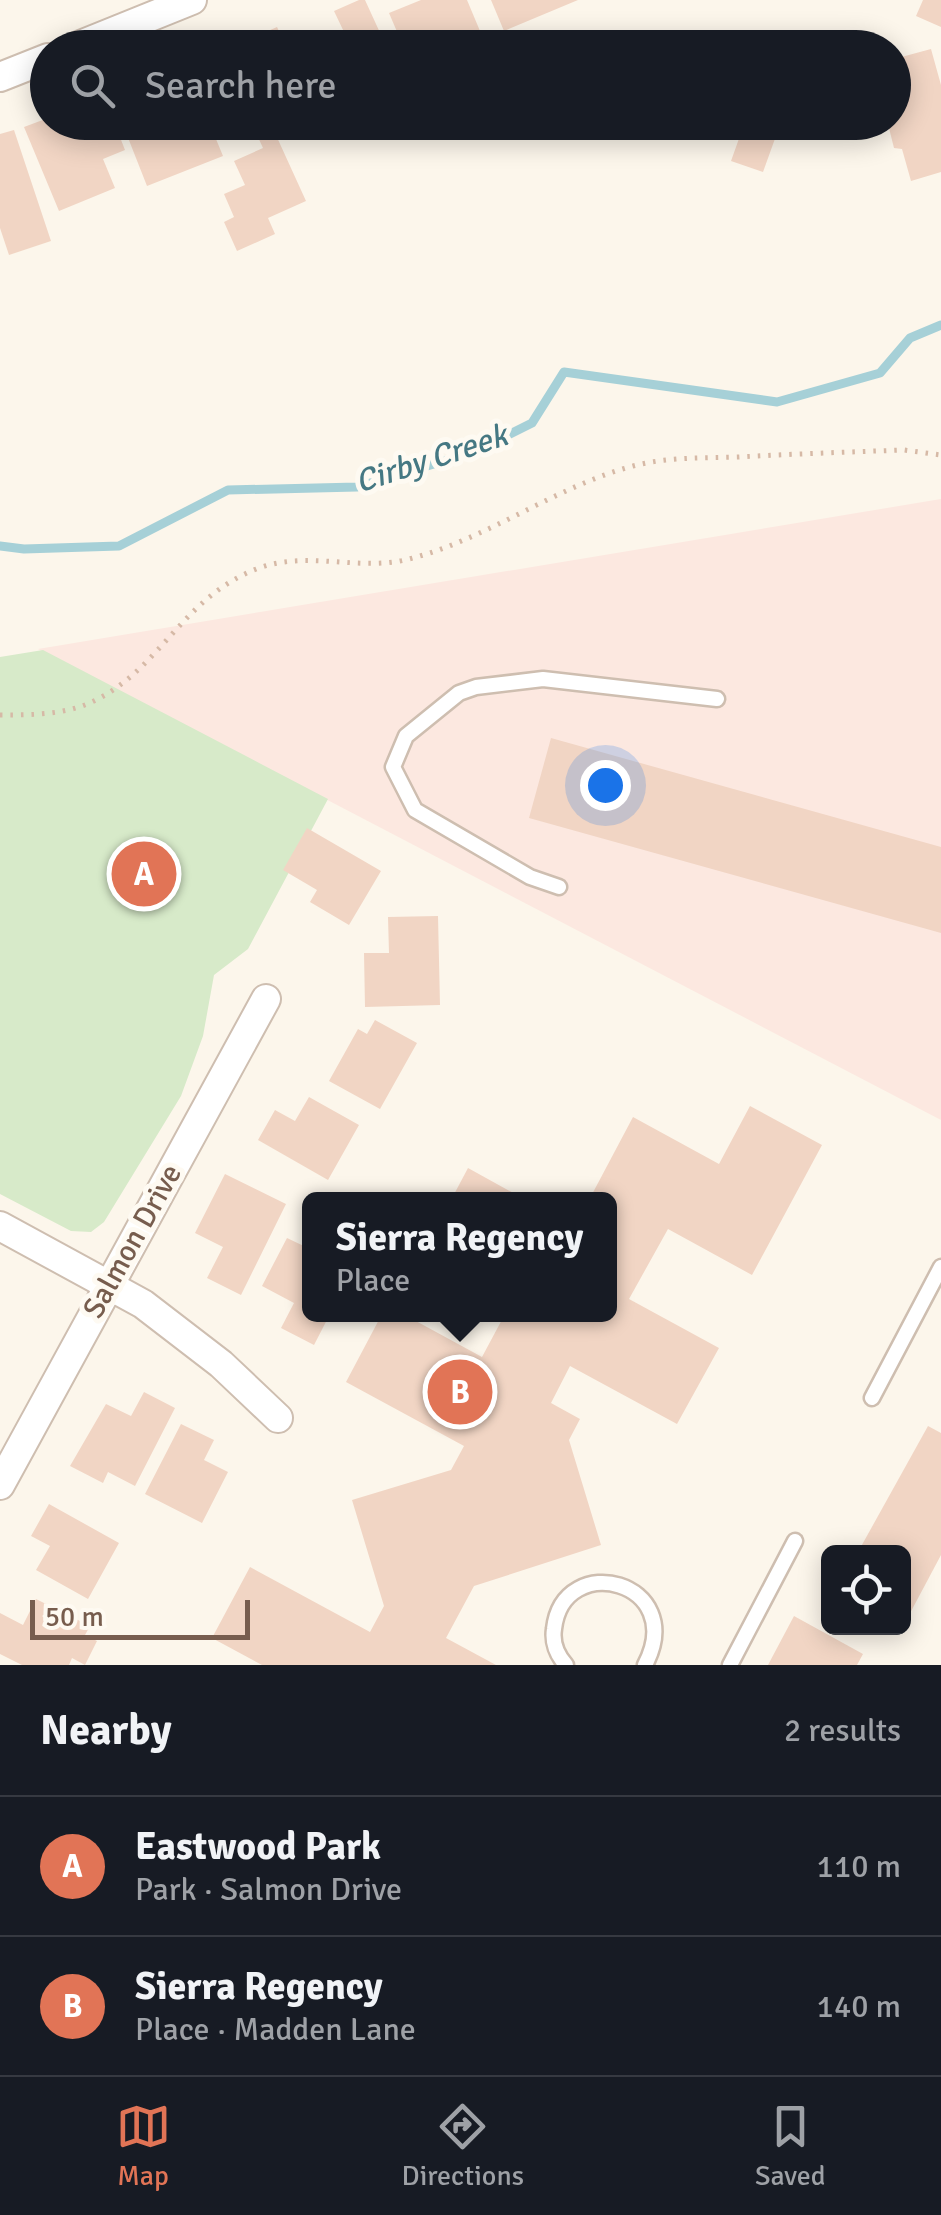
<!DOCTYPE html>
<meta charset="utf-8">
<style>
body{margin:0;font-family:Signika,sans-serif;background:#242831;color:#f1f3f6}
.controls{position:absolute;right:30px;bottom:30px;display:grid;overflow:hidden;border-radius:15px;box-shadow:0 5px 25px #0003}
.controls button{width:90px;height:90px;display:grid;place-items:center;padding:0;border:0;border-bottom:2px solid #363941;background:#171b24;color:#f1f3f6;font:50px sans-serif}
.scale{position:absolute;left:30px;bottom:25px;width:220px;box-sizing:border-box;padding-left:10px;border:5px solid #775d4e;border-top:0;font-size:28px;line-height:35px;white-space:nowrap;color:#775d4e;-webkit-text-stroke:8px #fefaf2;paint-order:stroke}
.you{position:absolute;left:605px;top:785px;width:35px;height:35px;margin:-25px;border:8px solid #fff;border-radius:50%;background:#1a73e8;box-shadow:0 0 0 15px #1a73e833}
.badge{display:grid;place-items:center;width:65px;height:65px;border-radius:50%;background:#e17456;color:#fff;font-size:32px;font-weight:700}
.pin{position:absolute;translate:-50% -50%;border:5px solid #fff;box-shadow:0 2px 10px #0006}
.popup{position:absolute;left:302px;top:1192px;width:315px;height:130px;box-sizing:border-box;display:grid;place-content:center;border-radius:15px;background:#171b24;filter:drop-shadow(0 2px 8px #0005);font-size:32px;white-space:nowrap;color:#9ea1a6}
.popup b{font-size:38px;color:#f1f3f6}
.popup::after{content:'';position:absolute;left:50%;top:100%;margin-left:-20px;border:20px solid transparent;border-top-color:#171b24}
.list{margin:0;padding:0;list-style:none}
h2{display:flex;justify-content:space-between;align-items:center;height:130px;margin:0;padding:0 40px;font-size:42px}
h2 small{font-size:32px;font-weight:400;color:#9ea1a6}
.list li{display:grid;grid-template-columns:65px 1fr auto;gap:30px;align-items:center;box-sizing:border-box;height:140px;padding:0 40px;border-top:2px solid #363941}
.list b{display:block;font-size:38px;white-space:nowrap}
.list p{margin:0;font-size:32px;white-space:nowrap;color:#9ea1a6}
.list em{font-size:32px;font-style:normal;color:#9ea1a6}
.icon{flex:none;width:55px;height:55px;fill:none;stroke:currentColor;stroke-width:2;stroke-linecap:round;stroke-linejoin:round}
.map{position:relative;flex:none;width:941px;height:1665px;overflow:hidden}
.search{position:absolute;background:#171b24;box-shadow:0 5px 25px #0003;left:30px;right:30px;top:30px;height:110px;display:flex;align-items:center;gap:25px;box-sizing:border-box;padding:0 35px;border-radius:55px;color:#9ea1a6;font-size:38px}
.sheet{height:410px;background:#171b24}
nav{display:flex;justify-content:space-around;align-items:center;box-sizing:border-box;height:140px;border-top:2px solid #363941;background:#171b24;font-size:28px;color:#9ea1a6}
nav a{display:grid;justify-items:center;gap:5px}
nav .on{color:#e17456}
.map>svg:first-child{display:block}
</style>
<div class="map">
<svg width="941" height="1665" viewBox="0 0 941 1665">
<rect width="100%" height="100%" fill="#fcf6eb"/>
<path fill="#fce8e0" d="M941,499V1120L38,649Z"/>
<path fill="#d7eac9" d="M43,650L328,799L248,949L214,975L203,1036L181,1096L104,1222L91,1232L71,1231L0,1194V657Z"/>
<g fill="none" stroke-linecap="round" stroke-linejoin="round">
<path stroke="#a6d0d7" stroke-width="9" d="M0,546L24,549L119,546L228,490L357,487L474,452L532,423L564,372L777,402L880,373L910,338L941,325"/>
</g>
<path fill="#f1d5c4" d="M359,0H365L387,48H308L344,32L334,11Z
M421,0H467L480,31L452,42L455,48H404L389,13Z
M491,0H578L504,31Z
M923,0H941V27L916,16Z
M277,27L287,48H251L248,40Z
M931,49L941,85V172L911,181L902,149L894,148L889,128L875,131L826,122H894V59Z
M48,118V122H114L125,150L103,159L115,188L59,211L24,127Z
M129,122H209L223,156L147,186L123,125Z
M251,122H270L306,201L268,218L275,234L237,251L224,222L234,217L224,194L245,185L234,161L263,148Z
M591,122H644L638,140Z
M715,122H781L763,172L731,161L741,133Z
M14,130L51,241L9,255L0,228V134Z
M551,738L941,847V933L529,818Z
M307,828L381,871L349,925L310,902L317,890L283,870Z
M438,916L440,1005L365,1007L364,953H389L388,917Z
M375,1020L417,1043L380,1109L329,1081L358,1029L367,1034Z
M309,1097L359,1125L328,1180L258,1140L275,1110L295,1121Z
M750,1106L822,1145L752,1275L668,1229L629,1299L719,1348L677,1424L570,1366L551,1403L580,1419L569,1440L601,1545L474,1586L446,1638L496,1665H262L212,1638L250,1567L370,1632L384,1606L352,1500L451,1470L464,1446L346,1382L382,1314H403L482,1357L505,1314H610V1200H589L633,1117L719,1164Z
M468,1168L526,1200H451Z
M225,1174L286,1204L241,1295L207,1278L223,1247L195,1233Z
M287,1238L310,1249V1314H330L314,1345L281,1328L294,1303L262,1286Z
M144,1392L175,1408L135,1486L108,1472L103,1483L70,1466L106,1404L131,1416Z
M181,1424L214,1440L204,1460L228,1472L202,1523L145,1494Z
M928,1426L941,1433V1555L908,1617L904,1615V1552H858Z
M49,1504L119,1543L88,1599L36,1570L50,1546L31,1536Z
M36,1599L90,1626L85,1635L97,1641L85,1665L72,1658L69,1665H22L0,1654V1613L23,1625Z
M794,1616L863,1654L857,1665H768Z"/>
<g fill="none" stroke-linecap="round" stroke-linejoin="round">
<g stroke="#cebeb0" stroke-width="19">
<path id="lane" d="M559,887L530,877L415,810L393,767L406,736L459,693L476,687L543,679L717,699
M872,1398L941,1267
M566,1665C557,1655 552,1642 554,1629C563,1549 689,1581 645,1665
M730,1665L795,1541"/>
</g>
<g stroke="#cebeb0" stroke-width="32">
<path id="street" d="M73,48L192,0
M0,77L48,58
M0,1226L143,1304L221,1364L278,1418
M0,1485L266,999"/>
</g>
<path stroke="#d6b9a6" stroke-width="5" stroke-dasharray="2.5 8" stroke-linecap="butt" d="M0,715C32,715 67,715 96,700C162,667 183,596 259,568C309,550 360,572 409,559C488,539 554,487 633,466C667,457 702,458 738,457C793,454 849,452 904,450L941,455"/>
<use href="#lane" stroke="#fff" stroke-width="14"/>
<use href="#street" stroke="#fff" stroke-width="28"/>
</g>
<g text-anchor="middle" stroke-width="10" stroke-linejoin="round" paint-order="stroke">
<g font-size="30" fill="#775d4e" stroke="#fefaf2">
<text transform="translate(132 1241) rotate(-61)" y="10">Salmon Drive</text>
</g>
<g font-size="32" font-style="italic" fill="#457883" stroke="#fefaf2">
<text transform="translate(431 458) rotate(-18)" y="11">Cirby Creek</text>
</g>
</g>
</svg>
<div class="controls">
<button><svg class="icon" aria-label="locate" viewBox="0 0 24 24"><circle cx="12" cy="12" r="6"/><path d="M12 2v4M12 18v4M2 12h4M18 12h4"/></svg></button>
</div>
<div class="scale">50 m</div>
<div class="you"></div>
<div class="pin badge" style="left:144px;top:874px">A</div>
<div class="pin badge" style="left:460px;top:1392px">B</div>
<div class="popup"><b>Sierra Regency</b>Place</div>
<div class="search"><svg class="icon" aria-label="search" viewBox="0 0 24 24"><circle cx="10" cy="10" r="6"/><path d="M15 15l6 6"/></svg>Search here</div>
</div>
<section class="sheet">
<h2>Nearby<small>2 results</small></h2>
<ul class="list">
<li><span class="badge">A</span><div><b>Eastwood Park</b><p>Park · Salmon Drive</p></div><em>110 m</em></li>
<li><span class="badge">B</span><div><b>Sierra Regency</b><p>Place · Madden Lane</p></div><em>140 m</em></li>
</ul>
</section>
<nav>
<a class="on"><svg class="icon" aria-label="map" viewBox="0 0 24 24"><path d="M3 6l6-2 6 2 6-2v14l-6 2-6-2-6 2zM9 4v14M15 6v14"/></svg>Map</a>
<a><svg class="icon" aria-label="directions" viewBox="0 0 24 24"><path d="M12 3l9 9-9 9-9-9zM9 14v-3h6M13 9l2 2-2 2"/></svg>Directions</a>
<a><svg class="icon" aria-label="saved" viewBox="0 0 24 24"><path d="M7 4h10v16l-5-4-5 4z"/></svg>Saved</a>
</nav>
